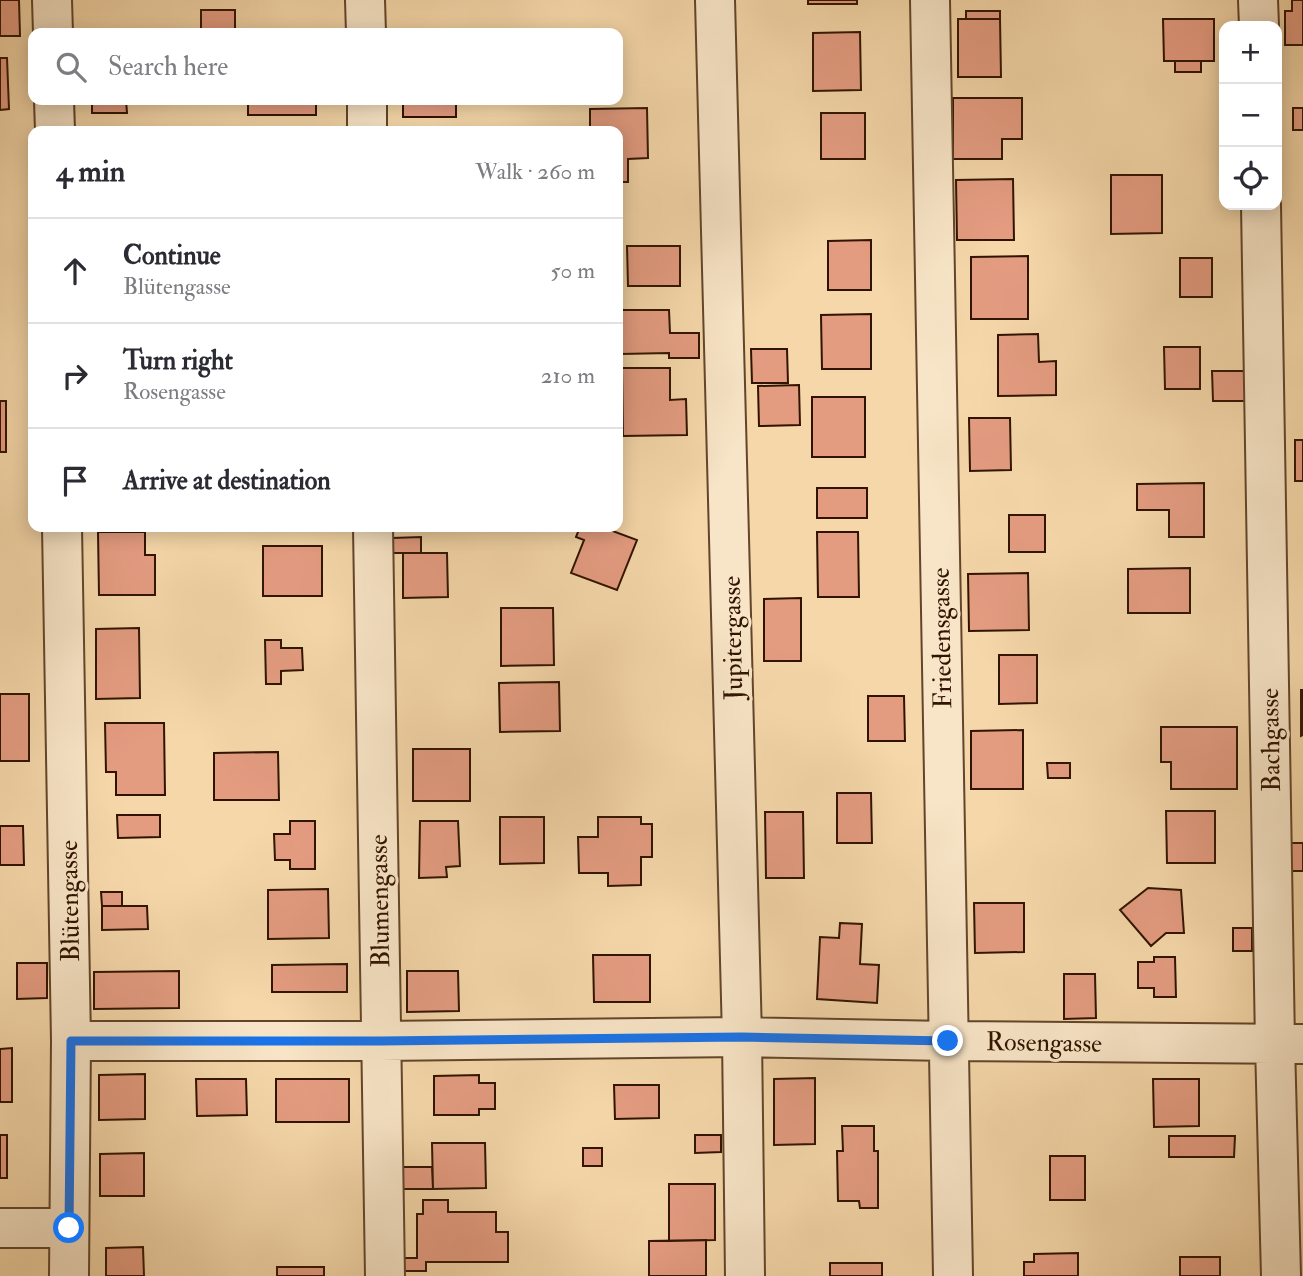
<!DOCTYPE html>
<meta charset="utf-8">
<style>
body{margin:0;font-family:"IM FELL Double Pica",serif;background:#f7f7f7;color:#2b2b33}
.controls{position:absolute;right:21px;top:21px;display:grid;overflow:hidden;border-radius:14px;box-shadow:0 4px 18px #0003}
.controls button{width:63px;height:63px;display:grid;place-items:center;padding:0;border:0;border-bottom:2px solid #e1e1e2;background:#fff;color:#2b2b33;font:35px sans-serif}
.stop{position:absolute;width:21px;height:21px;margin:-16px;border:5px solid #1a73e8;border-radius:50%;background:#fff}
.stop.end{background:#1a73e8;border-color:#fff;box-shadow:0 2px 7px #0008}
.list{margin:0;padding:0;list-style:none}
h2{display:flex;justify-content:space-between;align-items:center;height:91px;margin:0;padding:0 28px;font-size:30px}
h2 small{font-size:23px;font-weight:400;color:#7c7c81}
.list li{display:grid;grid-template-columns:46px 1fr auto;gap:21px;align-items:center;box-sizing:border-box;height:105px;padding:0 28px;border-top:2px solid #e1e1e2}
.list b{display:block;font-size:26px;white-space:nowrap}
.list p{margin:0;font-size:23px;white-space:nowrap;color:#7c7c81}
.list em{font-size:23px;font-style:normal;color:#7c7c81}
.icon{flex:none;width:38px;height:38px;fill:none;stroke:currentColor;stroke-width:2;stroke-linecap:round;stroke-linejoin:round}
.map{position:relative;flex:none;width:1303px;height:1276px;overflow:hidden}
.search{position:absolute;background:#fff;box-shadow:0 4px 18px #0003;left:28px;top:28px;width:595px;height:77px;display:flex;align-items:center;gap:18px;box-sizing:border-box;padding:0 24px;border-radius:14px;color:#7c7c81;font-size:26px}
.panel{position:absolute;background:#fff;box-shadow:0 4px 18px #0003;left:28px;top:126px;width:595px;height:406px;border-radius:14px}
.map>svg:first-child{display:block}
</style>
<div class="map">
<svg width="1303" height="1276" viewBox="0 0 1303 1276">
<rect width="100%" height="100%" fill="#f5d7a9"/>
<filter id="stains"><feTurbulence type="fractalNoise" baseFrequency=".00286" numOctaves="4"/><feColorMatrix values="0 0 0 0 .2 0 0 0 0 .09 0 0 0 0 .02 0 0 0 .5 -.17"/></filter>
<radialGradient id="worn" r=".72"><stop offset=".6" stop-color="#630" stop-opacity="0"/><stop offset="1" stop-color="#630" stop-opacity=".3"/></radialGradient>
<path fill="#e49c81" stroke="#311400" stroke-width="2" d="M0,0H19L20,36H0Z
M808,0H857V4H808Z
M1292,0H1303V45H1285V11H1292Z
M201,10H235V33H201Z
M966,11H1000V19H966Z
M958,19H1000L1001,77H958Z
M1163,19H1214V61H1164Z
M860,32L861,90L813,91V33Z
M0,58H7L9,109L0,110Z
M1175,61H1201V72H1175Z
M953,98H1022V139H1002V159H953Z
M92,100H126L127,113H92Z
M248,100H316V115H248Z
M403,100H456V117H403Z
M647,108L648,158L628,159V182H618V131H590V109Z
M1293,108H1303V130H1293Z
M821,113H865V159H821Z
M1111,175H1162V233L1111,234Z
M1013,179L1014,240H957L956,180Z
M871,240V290H828V241Z
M627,246H680V286H628Z
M1028,256V319H971V257Z
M1180,258H1212V297H1180Z
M620,310H669L670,333H699V358H669V353L621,354Z
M871,314V369H822L821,315Z
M1038,334L1039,362L1056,361V395L998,396V335Z
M1164,347H1200V389H1165Z
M751,349H787L788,383H752Z
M622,368H670V400L686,399L687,435L623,436Z
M1212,371H1246L1247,401H1213Z
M799,385L800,425L759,426L758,386Z
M812,397H865V457H812Z
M0,401H6V452H0Z
M969,418H1010L1011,470L970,471Z
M1295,440H1303V481H1295Z
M1204,483V537H1169V510H1137V484Z
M817,488H867V518H817Z
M1009,515H1045V552H1009Z
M255,527H311V531H255Z
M580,527H602L637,540L617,590L571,573L584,540L576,537Z
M98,532H145V555H155V595H99Z
M817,532H858L859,597H818Z
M421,537V553H392V538Z
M263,546H322V596H263Z
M403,553H447L448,597L403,598Z
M1190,568V613H1128V569Z
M1028,573L1029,630L969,631L968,574Z
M801,598V661H764V599Z
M501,608H553L554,665L501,666Z
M139,628L140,698L96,699V629Z
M265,640H281V648H302L303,670L281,671V684H266Z
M999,655H1037V703L999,704Z
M559,682L560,731L500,732L499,683Z
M1301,690H1303V735L1301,736Z
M0,694H29V761H0Z
M868,696H904L905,741H868Z
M105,723H164L165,795H116V772H106Z
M1161,727H1237V789H1171V762H1161Z
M1023,730V789H971V731Z
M413,749H470V801H413Z
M278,752L279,800H214V753Z
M1047,763H1070V778H1048Z
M837,793H871L872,843H837Z
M1166,811H1215V863H1167Z
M765,812H803L804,878H766Z
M117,815H160V837L118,838Z
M500,817H544V863L500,864Z
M598,817H641V824H652V857H641V885L608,886V873H579L578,837H598Z
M290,821H315V869H290V860H275L274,834H290Z
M420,821H458L460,866L446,867L447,877L419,878Z
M0,826H23L24,865H0Z
M1289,843H1303V871H1289Z
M1148,888L1181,890L1184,933H1166L1151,946L1120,910Z
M328,889L329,938L268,939V890Z
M101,892H122V906H102Z
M974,903H1024V952L975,953Z
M102,906H147L148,929L102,930Z
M840,923L862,924L860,964L879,965L877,1003L817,999L820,937L839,938Z
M1233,928H1252V951H1233Z
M593,955H650V1002H594Z
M1154,957H1175L1176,997H1154V988H1138V962H1154Z
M17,963H47V998L17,999Z
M347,964V992H272V965Z
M179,971V1008L94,1009V972Z
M407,971H458L459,1011L407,1012Z
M1064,974H1095L1096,1018L1064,1019Z
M12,1048V1102H0V1049Z
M145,1074V1119L99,1120V1075Z
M479,1075V1083H495V1109H479V1115H434V1076Z
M815,1078V1144L774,1145V1079Z
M196,1079H246L247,1115L197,1116Z
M276,1079H349V1122H276Z
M1153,1079H1199V1126L1154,1127Z
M614,1085H659V1118L615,1119Z
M842,1126H874V1151H878V1208H860L859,1201H838L837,1151H843Z
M0,1135H7V1178H0Z
M695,1135H721V1152L695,1153Z
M1169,1136H1235L1234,1157H1169Z
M432,1143H485L486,1188L433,1189Z
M583,1148H602V1166H583Z
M144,1153V1196H100V1154Z
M1050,1156H1085V1200H1050Z
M397,1167H432L433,1189H397Z
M669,1184H715V1240L669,1241Z
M423,1200H448V1212H496V1232H508V1262H426V1271H400V1258H417V1214H423Z
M706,1240V1276H649V1241Z
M143,1247L144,1276H106V1248Z
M1078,1253V1276H1024V1262H1034V1254Z
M1180,1257H1220V1276H1180Z
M830,1263H882V1276H830Z
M277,1267H324V1276H277Z"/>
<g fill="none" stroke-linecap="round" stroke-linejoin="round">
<g stroke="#62452a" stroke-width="42">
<path id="minor" d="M52,0L53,33
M365,0L366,33
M715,0L742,1037L745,1276
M930,0L953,1276
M1258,0L1259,26
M54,100L55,131
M367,100V131
M1261,205L1275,1044L1281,1276
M62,527L71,1041L69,1276
M373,527L385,1276
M71,1041H381L742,1037L948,1041L1303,1044
M0,1228H69"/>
</g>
<use href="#minor" stroke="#f8e5c7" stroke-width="38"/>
</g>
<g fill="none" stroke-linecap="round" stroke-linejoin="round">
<path stroke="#1a73e8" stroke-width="9" d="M69,1228L71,1041H381L742,1037L948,1041"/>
</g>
<g text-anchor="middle" stroke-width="6" stroke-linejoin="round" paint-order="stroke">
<g font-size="26" fill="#311400" stroke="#f8e5c7">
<text transform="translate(732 638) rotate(-91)" y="9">Jupitergasse</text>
<text transform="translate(941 638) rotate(-91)" y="9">Friedensgasse</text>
<text transform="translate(1270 740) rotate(-91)" y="9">Bachgasse</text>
<text transform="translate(69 901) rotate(-91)" y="9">Blütengasse</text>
<text transform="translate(379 901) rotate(-91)" y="9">Blumengasse</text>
<text transform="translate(1044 1042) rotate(1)" y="9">Rosengasse</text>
</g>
</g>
<rect width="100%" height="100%" filter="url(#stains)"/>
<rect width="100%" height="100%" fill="url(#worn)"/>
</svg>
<div class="controls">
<button>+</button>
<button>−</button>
<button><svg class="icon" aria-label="locate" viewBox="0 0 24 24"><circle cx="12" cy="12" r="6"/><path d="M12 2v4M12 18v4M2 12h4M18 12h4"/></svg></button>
</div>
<div class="stop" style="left:69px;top:1228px"></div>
<div class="stop end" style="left:948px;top:1041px"></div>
<div class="search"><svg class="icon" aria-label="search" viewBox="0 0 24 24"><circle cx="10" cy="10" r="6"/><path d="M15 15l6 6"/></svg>Search here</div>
<section class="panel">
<h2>4 min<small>Walk · 260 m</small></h2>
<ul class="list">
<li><svg class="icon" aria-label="ahead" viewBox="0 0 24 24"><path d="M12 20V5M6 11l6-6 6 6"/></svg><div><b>Continue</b><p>Blütengasse</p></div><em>50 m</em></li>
<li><svg class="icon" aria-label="right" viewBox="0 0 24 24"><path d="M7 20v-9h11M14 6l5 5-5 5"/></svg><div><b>Turn right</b><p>Rosengasse</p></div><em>210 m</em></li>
<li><svg class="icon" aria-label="arrive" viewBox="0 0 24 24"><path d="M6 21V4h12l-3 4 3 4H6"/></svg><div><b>Arrive at destination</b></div></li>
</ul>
</section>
</div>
